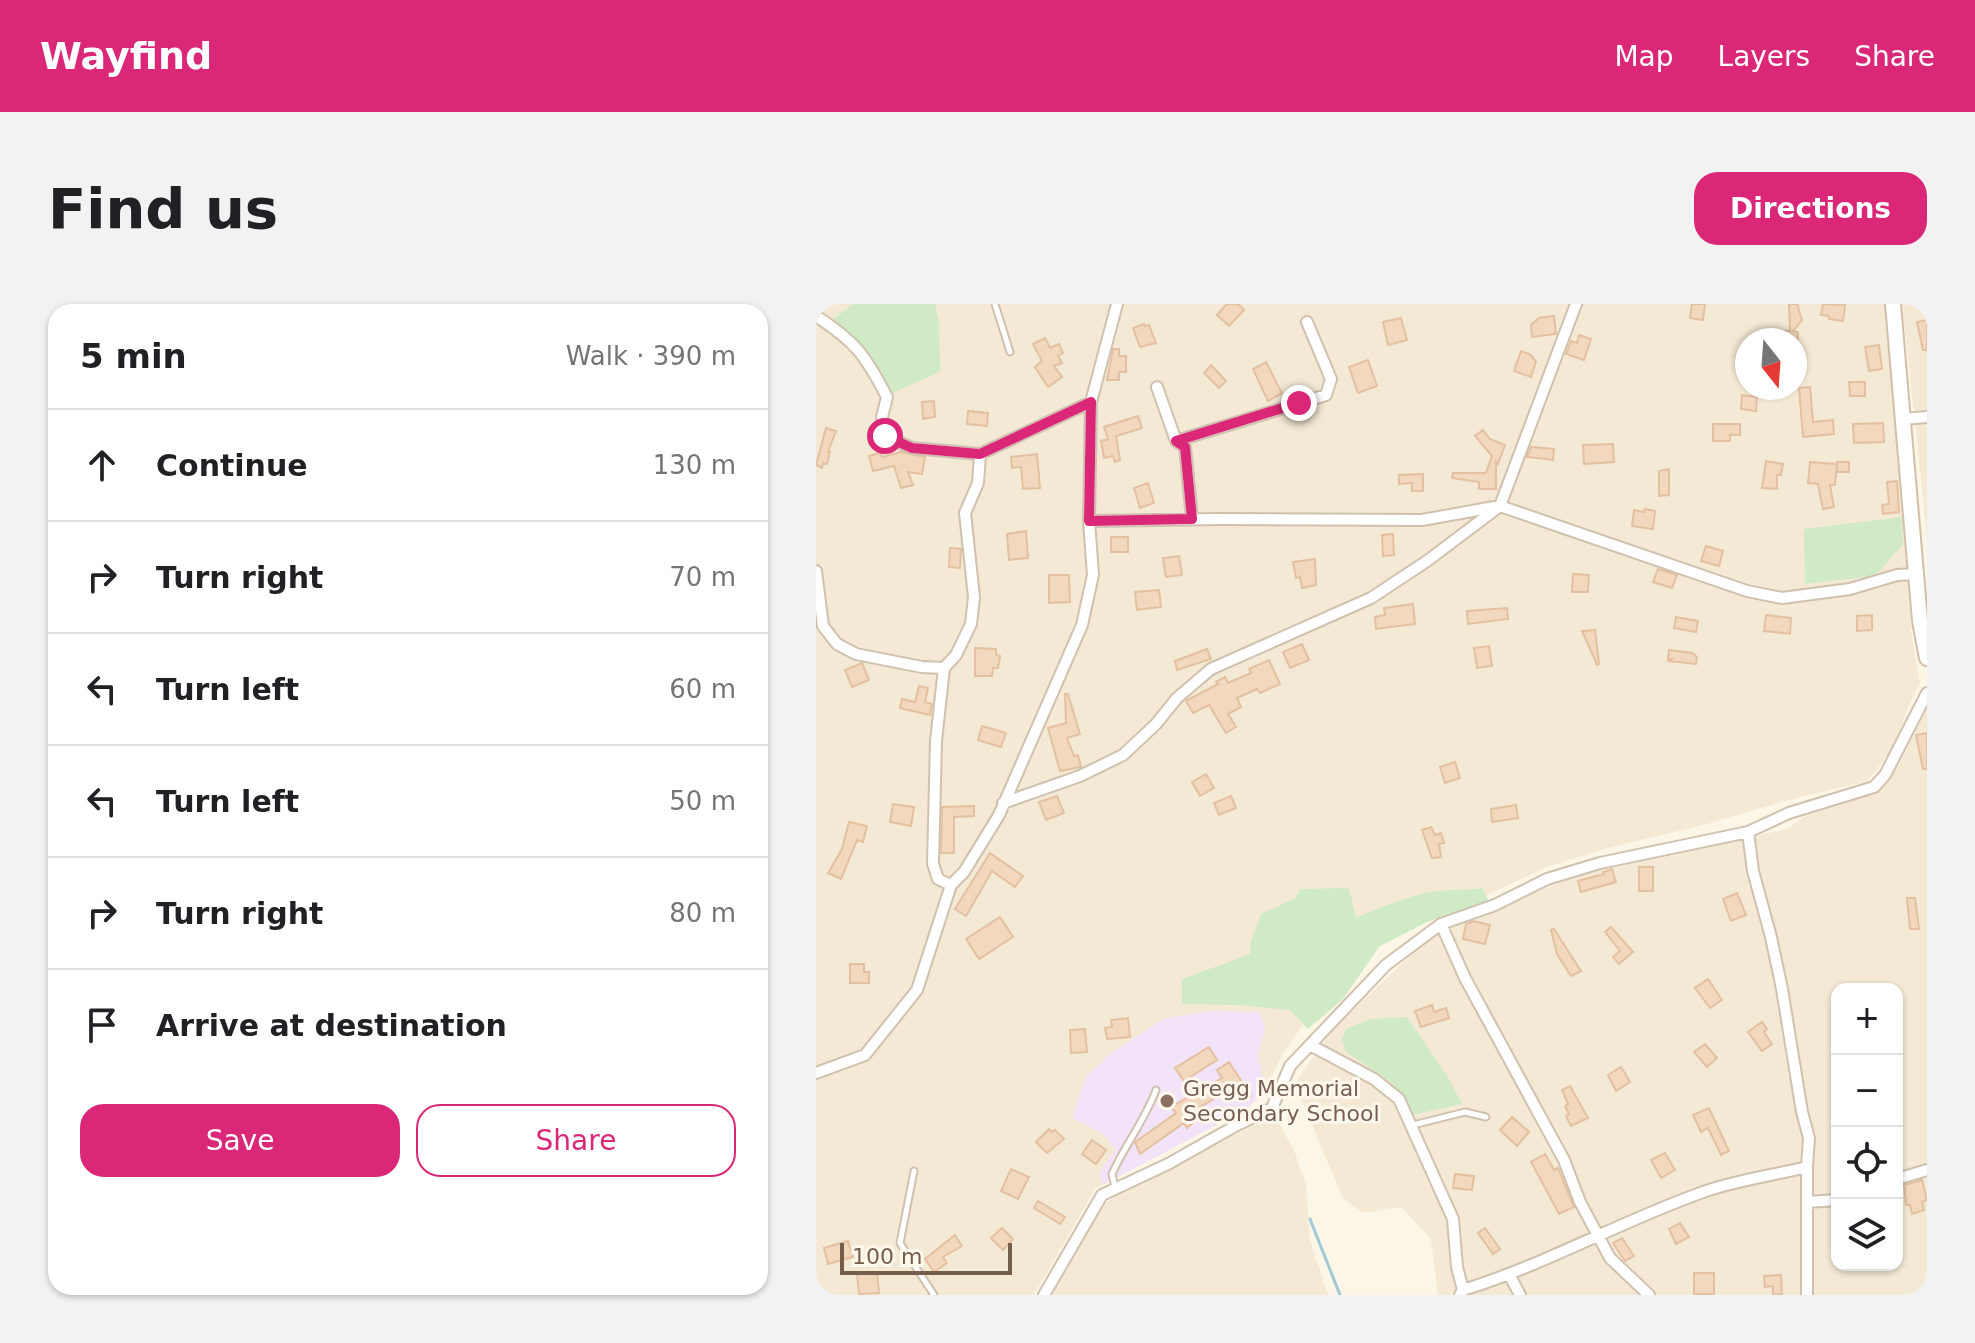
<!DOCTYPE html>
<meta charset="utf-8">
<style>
body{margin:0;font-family:"DejaVu Sans",sans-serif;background:#f2f2f2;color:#202124}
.controls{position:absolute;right:24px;bottom:24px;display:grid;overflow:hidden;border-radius:16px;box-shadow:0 2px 6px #0004}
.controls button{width:72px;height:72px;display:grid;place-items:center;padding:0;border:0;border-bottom:2px solid #e0e0e0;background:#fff;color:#202124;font:40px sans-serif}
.compass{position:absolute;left:919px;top:24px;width:72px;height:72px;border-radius:50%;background:#fff;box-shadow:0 2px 6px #0004;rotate:163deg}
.scale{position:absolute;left:24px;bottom:20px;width:172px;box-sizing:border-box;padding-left:8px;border:4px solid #755f4b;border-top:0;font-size:22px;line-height:28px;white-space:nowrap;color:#755f4b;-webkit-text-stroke:6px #fff9ed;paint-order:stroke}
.stop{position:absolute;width:24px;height:24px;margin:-18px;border:6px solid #db2777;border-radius:50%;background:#fff}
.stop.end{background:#db2777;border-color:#fff;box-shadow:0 2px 8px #0008}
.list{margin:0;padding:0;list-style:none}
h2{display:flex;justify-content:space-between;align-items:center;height:104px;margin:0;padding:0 32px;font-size:34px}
h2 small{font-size:26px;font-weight:400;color:#757577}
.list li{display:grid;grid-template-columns:52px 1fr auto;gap:24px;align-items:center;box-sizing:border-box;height:112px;padding:0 32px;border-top:2px solid #e0e0e0}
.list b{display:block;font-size:30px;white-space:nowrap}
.list em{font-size:26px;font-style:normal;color:#757577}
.actions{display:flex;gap:16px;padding:24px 32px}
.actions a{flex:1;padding:18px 0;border:2px solid #db2777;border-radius:24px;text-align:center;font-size:28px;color:#db2777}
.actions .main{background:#db2777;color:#fff}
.icon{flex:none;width:44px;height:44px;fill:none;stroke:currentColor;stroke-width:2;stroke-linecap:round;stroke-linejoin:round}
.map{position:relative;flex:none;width:1111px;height:991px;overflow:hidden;border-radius:24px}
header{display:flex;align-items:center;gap:48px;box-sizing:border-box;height:112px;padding:0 40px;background:#db2777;color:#fff}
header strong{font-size:38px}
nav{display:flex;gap:44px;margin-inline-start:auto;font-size:28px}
.intro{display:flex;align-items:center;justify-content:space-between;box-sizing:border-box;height:192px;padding:0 48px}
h1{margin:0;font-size:56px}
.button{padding:20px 36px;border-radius:24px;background:#db2777;color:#fff;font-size:28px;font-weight:700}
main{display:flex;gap:48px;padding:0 48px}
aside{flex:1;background:#fff;border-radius:24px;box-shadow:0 2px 6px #0004}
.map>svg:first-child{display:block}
</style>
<header>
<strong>Wayfind</strong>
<nav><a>Map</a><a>Layers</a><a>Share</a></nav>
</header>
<div class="intro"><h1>Find us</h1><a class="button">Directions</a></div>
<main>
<aside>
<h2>5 min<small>Walk · 390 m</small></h2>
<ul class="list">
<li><svg class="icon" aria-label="ahead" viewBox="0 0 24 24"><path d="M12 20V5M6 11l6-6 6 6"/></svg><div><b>Continue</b></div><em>130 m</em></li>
<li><svg class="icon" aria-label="right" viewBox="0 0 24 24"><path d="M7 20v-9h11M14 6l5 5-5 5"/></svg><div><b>Turn right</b></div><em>70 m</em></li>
<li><svg class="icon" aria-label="left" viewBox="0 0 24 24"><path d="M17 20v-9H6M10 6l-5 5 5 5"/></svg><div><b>Turn left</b></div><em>60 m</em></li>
<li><svg class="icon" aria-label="left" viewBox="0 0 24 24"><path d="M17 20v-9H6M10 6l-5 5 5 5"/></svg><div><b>Turn left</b></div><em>50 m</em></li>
<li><svg class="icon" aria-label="right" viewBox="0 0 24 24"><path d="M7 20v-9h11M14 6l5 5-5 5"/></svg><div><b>Turn right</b></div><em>80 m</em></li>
<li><svg class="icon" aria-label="arrive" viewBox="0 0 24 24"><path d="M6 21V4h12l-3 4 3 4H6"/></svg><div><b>Arrive at destination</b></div></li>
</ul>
<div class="actions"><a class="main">Save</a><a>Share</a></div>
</aside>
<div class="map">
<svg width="1111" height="991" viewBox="0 0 1111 991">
<rect width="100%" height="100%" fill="#fcf6e6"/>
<path fill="#f4e9d5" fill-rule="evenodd" d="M0,0H1070L1086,186L1095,328L1104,379L1093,401L1078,442L1052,477L972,496L891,520L788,545L731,563L662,595L560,630L509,689L466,751L449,788L430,805L279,885L218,991H0ZM931,36H979V84H931Z
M1086,0H1111V235L1100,127Z
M1111,403V991H622L615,935L585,903L547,909L526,893L485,794L480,777L518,724L615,632L633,622L765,571L971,525L987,513L1051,492L1071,478L1083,461ZM1021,685H1081V961H1021Z
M458,811L478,846L490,881L494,937L512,991H236L289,900L309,885Z"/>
<path fill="#f3e3f8" d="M393,707L444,708L449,725L442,750L449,788L430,805L287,881L282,870L300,846L287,830L256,814L270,773L294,750L347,715Z"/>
<path fill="#d0eac5" d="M37,0H119L123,18L124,68L74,90C58,64 42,33 16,16Z
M1086,213L1087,240L1059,272L989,280L988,225Z
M533,584L540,614C566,603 593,591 621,587C636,585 651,587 666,584L673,597L611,618L564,642L526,696L492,725L474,706L424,701L366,700V675L435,650V637L445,610L480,594L484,585Z
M591,713L633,775L646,800L596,811L575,778L530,748L526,735L530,725L555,715Z"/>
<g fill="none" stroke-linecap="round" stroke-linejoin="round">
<path stroke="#a1c9d7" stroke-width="3" d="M494,915L524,991"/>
</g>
<path fill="#f1d8be" stroke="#e3c09f" stroke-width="2" d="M411,0H422L428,6L413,22L401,11Z
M876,0H889L887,16L874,14Z
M973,0H981L986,16L977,27L982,28V36H966V27H974Z
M1007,0L1029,1L1027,17L1013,15V12L1005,11Z
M738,12L740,30L716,33L715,21L723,14Z
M585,14L591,36L572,41L567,18Z
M1111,16V46H1107L1101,18Z
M328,20L329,22L333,21L340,39L324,43L317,24Z
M763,31L775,35L768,56L750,50L755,37L761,39Z
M229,34L234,44L243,40L247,49L242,52L246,59L238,62L246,73L232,83L219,63L226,57L217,40Z
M1063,41L1066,65L1053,67L1049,43Z
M297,45H303V52H310V68H303V76H291Z
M705,47L715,51L720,58L715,73L698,67Z
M552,56L561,82L542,89L533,63Z
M450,58L466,89L452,97L437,65Z
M395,61L410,77L403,84L388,69Z
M1033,78H1049V92H1034Z
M994,83L997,118L1017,116L1018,130L987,133L983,84Z
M926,91L941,93L940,107L925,105Z
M118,97L119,113L107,115L106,98Z
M152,107L172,109L171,122L151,120Z
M322,112L326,124L300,132L304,156L299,158L297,152L288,154L285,137L292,135L288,123Z
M1067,119L1068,138L1038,139L1037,120Z
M897,120H924V131H914V137H897Z
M10,124L20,127L12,148H14L11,160L7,159L6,164L0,161Z
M667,126L674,135L689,141L682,160L680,157V185H663V178L636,174L637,169H670L676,152L659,132Z
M797,140L798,158L768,160L767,141Z
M715,143L738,145L737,156L711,153Z
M85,148L109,153L106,170L92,168L97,181L85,184L78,162L57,167L53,152L64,149L66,153Z
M221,150L224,184L207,185L205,163L196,164L195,153Z
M950,157L967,160L965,171H961V185L946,184Z
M994,158L1021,160V158H1033V168H1021V161L1019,181H1014L1018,203L1007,205L1002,180L992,179Z
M853,165V191L843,192V167Z
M607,170V187H596V179L583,180V171Z
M1081,177L1083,208L1067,210L1066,201L1073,200L1071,178Z
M332,179L338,199L324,204L318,184Z
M829,205L839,207L837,225L816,222L818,206L828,208Z
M210,227L212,254L193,256L191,230Z
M577,230L578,251L567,252L566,231Z
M295,233H312V248H295Z
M890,242L907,247L903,262L885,257Z
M134,244L145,245L144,264L133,263Z
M363,252L366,271L350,273L347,254Z
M499,255L500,281L486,284L484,273L480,274L477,258Z
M842,265L861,271L856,284L837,278Z
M757,270L773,271L772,288H756Z
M233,271H253L254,298L233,299Z
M343,286L345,303L321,306L319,288Z
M597,300L599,320L560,325L559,313L569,311L568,304Z
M691,304L692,315L652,320L651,307Z
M950,311L975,314L974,330L948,327Z
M1056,311V326L1041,327V312Z
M860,313L882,317L880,328L858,324Z
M779,326L783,360L781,361L766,327Z
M486,340L493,356L474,364L467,348Z
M673,342L676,362L661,364L658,344Z
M159,344L180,345V351L184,352L182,364H177L176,372H159Z
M391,345L395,355L361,366L359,357Z
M853,346L876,349L881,353L880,360L853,357L856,355H852Z
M453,356L464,380L444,389L441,385L421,394L425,403L412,410L420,423L410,429L393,401L377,409L370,397L402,380L400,378L409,373L412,379L435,369L433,365Z
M46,359L53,376L36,383L29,366Z
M103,382L112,384L109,398L116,400L114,411L84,404L86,395L99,398Z
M249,390H252L264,430L251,434L258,452L262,451L265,463L244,467L232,424L250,419Z
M166,422L190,429L185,443L162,436Z
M1111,429V465H1107L1100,431Z
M639,458L644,474L629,479L624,463Z
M390,470L398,484L384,492L376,478Z
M241,492L248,509L230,516L223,498Z
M415,492L420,504L403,511L398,499Z
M77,500L98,503L95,522L74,518Z
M700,501L702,514L676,518L675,505Z
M158,502V512L138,513V549H125L126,503Z
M33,518L51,522L47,538L41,536L25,575L12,569L26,545Z
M615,523L619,531L625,529L628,539L623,540L625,553L616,554L606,526Z
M174,549L207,572L199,583L176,567L150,612L139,605Z
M823,563H837V587H823Z
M796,565L800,578L765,588L762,577L788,570L787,568Z
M921,589L930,611L915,617L907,595Z
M1091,594H1099L1103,625H1094Z
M184,613L197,633L163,655L150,635Z
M657,617L674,621L669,640L647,635L650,620Z
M795,623L817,648L803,660L797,653L804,647L789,628Z
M738,625L765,667L755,672L741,650L735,626Z
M34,660H48V668H53V679H34Z
M892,675L906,696L894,704L879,684Z
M616,701L618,708L630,704L633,714L605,723L599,707Z
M312,714L314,733L291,735L289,724L296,723L295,716Z
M946,718L951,725L948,728L956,740L946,747L932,728Z
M269,725L271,748L255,749L254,726Z
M889,740L901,754L891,763L878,748Z
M393,743L401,756L368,777L359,764Z
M413,758L435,792L427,798L417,784L379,806L384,813L371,824L368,819L324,850L319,838L360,809L355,803L406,774L401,766Z
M805,763L814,778L800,787L792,771Z
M754,782L772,814L755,822L750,812L753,810L749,802L752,800L746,786Z
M893,804L913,847L905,851L892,824L885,828L877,811Z
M696,813L713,828L701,842L684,826Z
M233,825L236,828L239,826L248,835L231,849L220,838Z
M276,836L290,846L280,860L266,850Z
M849,849L859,866L845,874L835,856Z
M729,850L738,866L742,864L758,903L743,910L715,858Z
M195,865L213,873L202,895L185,887Z
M639,870L658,872L656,886L637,884Z
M1106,876L1111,896L1106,898L1108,906L1096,910L1094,901H1090L1088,881Z
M222,897L249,913L244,920L218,904Z
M864,919L873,933L860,940L853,925Z
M186,924L197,935L187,946L175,934Z
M669,924L684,945L677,950L662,929Z
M139,931L146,942L127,953L131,959L118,968L109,955Z
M806,934L818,952L809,957L797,939Z
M32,937L37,953L12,960L8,944Z
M61,968L63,989L43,990L41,970Z
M878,969H898V990H878Z
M965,971L966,990L957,991V982L949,983L948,972Z"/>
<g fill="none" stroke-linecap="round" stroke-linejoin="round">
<g stroke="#d0c1af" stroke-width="9">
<path id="lane" d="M179,0L194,48
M597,821L649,808L670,813
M98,867L84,939L118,991
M299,883L296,870C309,841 329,816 340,786"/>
</g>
<g stroke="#d0c1af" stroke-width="14">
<path id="street" d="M0,1V0
M0,12C40,38 49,51 71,93L66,113L69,132L96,144L164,150
M341,83L360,137L369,143L376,215
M1087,115L1111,113
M360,137L510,91L515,75L491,18
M273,217L404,215L606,216L684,202L931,287L966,294L1034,285L1081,271L1100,270
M0,267L7,322L21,340L40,350L106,363L128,364
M187,499L264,472L307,451L340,420L361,394L395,365L555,294L611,257L684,202L760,0
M932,528L937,567L955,633L966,685L986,808L993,834L991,863V991
M135,581L122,575L117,560L120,437L128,364L140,351L155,320L158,293L149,209L162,179L164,150L275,98
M625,620L649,674L748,856L764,898L794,954L833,991
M494,741L558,775L583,795L637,915L641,963L647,986
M0,769L49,751L101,686L135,581L148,568L183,511L266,321L277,271L273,217L275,98L301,0
M1081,875L1111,866
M991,898L1021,896
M694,972L704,991
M228,991L286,891L352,860L421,821L456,804L474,762L570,661L625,620L679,601L731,575L784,559L932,528L973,509L1058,483L1069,471L1111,389
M644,991L647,986C731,960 807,916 890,887C922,876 958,871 991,863"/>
</g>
<g stroke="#d1bfaa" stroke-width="18">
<path id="secondary" d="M1077,0L1104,317L1111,354"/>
</g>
<use href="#lane" stroke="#fff" stroke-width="5"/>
<use href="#street" stroke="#fff" stroke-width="10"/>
<use href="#secondary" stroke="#fff" stroke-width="14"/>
</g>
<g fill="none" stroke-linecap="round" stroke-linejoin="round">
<path stroke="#db2777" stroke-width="10" d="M69,132L96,144L164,150L275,98L273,217L376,215L369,143L360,137L483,99"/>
</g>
<circle fill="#8d6e63" stroke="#fff9ed" stroke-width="3" cx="351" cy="797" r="8"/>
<g text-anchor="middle" stroke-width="6" stroke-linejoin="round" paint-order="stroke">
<g font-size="22" fill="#785e54" stroke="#fff9ed" text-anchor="start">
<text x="367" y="792">Gregg Memorial<tspan x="367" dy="25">Secondary School</tspan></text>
</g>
</g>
</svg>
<div class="controls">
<button>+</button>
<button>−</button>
<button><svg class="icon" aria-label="locate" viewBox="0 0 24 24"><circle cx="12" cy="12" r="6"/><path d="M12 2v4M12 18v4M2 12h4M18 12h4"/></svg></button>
<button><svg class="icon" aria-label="layers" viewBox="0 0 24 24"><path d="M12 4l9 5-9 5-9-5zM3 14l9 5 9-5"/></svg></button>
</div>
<svg class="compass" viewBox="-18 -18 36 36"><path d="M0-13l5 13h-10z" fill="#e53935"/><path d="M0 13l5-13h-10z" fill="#757577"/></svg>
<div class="scale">100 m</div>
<div class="stop" style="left:69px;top:132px"></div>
<div class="stop end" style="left:483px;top:99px"></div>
</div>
</main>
